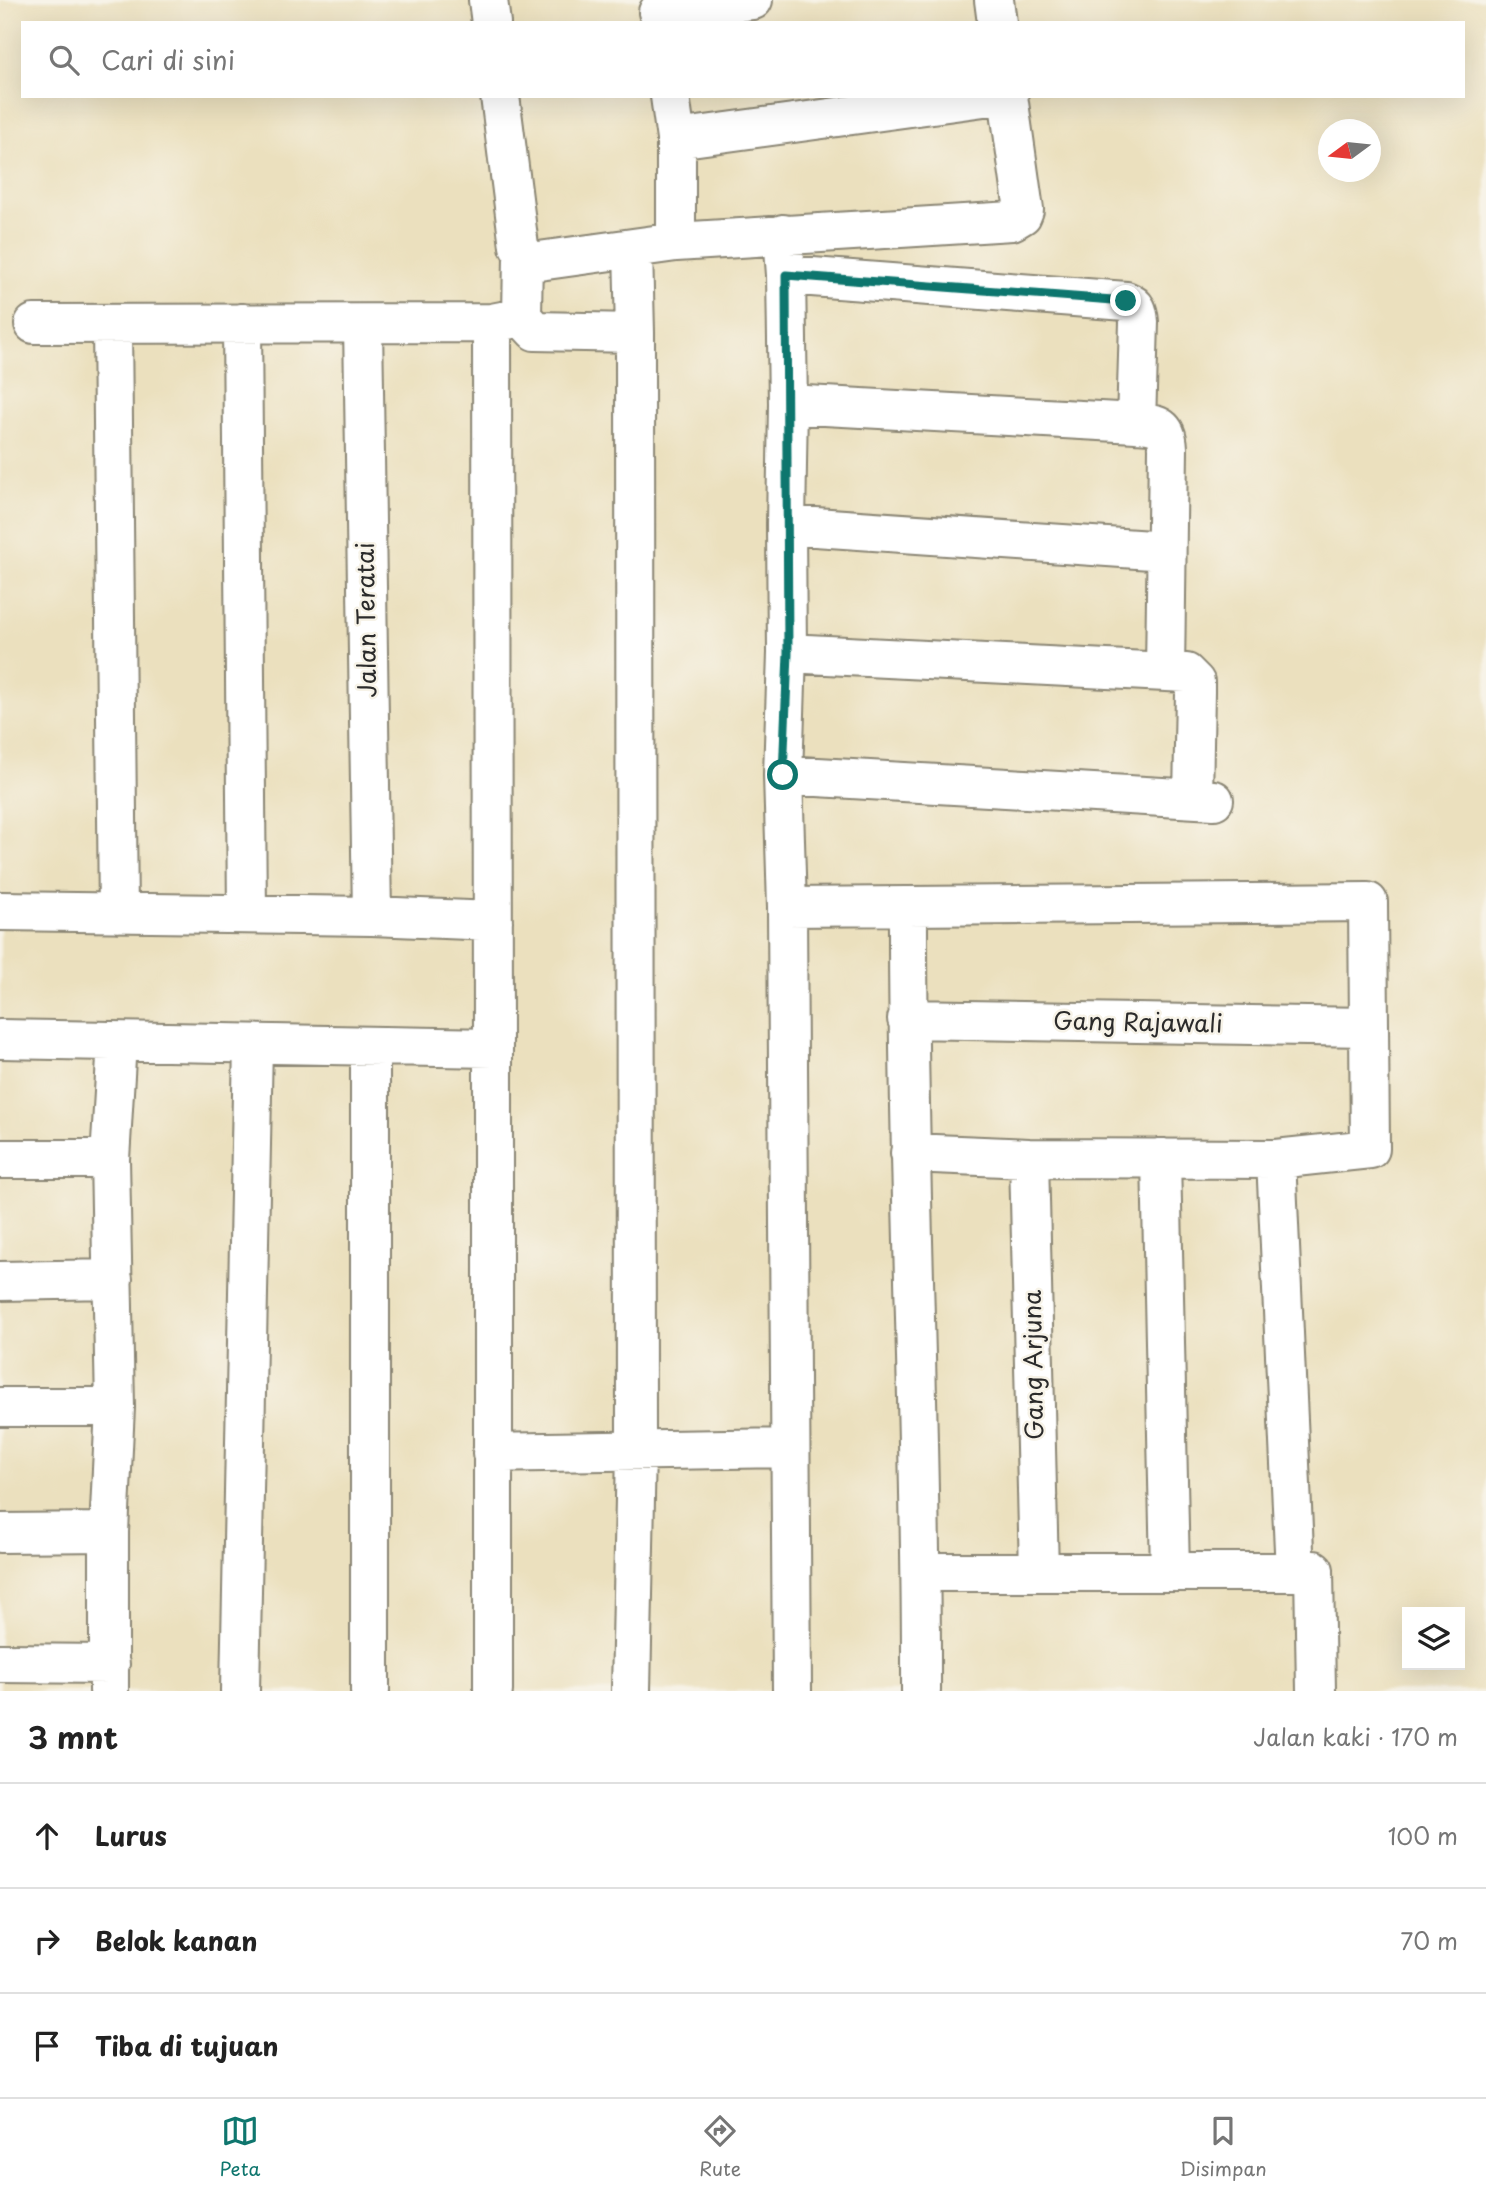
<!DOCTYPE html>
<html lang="id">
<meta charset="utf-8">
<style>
body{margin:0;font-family:"Playpen Sans",sans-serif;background:#f6f6f6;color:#222}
.controls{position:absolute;right:21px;bottom:21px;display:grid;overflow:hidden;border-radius:0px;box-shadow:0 7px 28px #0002}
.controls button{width:63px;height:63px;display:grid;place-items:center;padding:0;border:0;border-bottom:2px solid #e0e0e0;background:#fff;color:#222;font:35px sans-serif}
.compass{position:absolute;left:1318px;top:119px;width:63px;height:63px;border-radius:50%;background:#fff;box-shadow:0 7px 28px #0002;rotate:255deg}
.stop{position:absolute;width:21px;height:21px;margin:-16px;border:5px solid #0f766e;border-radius:50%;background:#fff}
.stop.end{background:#0f766e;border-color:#fff;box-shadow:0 2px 7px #0008}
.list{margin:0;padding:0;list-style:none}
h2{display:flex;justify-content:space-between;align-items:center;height:91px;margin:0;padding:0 28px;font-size:30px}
h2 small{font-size:23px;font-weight:400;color:#767676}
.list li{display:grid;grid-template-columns:46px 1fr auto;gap:21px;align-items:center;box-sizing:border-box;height:105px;padding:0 28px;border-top:2px solid #e0e0e0}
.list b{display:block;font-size:26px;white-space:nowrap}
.list em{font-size:23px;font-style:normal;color:#767676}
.icon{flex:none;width:38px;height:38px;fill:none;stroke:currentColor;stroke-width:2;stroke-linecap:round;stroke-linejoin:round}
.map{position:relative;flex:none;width:1486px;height:1691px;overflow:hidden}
.search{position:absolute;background:#fff;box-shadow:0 7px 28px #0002;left:21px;right:21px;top:21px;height:77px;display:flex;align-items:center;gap:18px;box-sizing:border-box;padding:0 24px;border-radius:0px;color:#767676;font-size:26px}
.sheet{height:406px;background:#fff}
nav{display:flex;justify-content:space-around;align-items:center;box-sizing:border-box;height:98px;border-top:2px solid #e0e0e0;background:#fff;font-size:19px;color:#767676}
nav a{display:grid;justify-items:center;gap:4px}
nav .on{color:#0f766e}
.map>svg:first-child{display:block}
</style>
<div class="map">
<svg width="1486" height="1691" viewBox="0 0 1486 1691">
<rect width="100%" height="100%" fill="#f7f3e8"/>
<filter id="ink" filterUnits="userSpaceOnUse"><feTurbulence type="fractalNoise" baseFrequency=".0143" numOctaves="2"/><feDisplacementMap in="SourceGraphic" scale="14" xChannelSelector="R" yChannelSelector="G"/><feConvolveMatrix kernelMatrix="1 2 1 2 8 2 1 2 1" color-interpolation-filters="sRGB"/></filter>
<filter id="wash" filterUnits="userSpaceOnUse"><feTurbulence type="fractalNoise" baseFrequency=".00686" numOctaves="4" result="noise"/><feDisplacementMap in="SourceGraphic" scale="28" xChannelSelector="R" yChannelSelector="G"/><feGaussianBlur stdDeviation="1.57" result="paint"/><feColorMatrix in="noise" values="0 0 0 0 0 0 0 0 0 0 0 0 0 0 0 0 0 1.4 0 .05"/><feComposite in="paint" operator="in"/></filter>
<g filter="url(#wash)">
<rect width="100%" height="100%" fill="#ebe0be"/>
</g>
<g filter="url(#ink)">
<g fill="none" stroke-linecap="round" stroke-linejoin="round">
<g stroke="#8b8674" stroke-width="42">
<path id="minor" d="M488,0L491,23
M994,0L997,23
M658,12L753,0
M500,96L519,246C524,256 528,260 539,261L676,242L1012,221L1022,215L1024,210L1008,96
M670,96L676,139V242
M676,139L991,96
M783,234L786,275L788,404L786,525L787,653L783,775L787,907L792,1691
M633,248L635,333
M523,255L522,317L535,331L635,333L636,1450L631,1691
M786,275L1126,301C1137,305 1138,311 1139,322L1136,423
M242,323L247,914
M34,324L492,323
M112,324L118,913
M363,324L372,916
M788,404L1136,423C1158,425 1167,424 1168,448L1165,672
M786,525L1166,551
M787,653L1186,673L1195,682V692L1193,798
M783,775L1214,800
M908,906C907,1168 922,1429 921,1691
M787,907L1368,902L1370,1149L1276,1159L1295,1572L1314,1570L1316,1691
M0,911L372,916L493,921
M907,1019L1368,1027
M0,1039L493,1048V1691
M370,1046V1691
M493,1048L492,323L522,317
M910,1153L1029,1158L1276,1159
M1029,1158L1039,1572
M1161,1158L1170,1572
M0,1159H110
M0,1281L113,1279
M0,1407H115
M492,1453L789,1448
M0,1533L109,1532
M922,1572H1295
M0,1663L110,1664
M109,1691V1532L115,1407L110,1159L117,1042
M240,1691L253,1044"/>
</g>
<use href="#minor" stroke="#fff" stroke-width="38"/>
</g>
</g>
<g fill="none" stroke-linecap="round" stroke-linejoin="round" filter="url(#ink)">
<path stroke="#0f766e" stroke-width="9" d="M783,775L788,653L786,275L1126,301"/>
</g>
<g text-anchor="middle" stroke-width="5" stroke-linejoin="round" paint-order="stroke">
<g font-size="24" fill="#2b2b2b" stroke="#f7f3e8">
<text transform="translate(367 620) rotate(-91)" y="8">Jalan Teratai</text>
<text transform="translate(1138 1023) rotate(1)" y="8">Gang Rajawali</text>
<text transform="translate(1034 1365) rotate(-91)" y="8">Gang Arjuna</text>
</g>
</g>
</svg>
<div class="controls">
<button><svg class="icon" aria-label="layers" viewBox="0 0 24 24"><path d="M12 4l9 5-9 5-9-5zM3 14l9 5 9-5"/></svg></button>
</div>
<svg class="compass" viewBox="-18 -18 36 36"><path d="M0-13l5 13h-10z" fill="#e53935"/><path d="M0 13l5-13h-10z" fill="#767676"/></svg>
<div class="stop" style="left:783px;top:775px"></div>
<div class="stop end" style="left:1126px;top:301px"></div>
<div class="search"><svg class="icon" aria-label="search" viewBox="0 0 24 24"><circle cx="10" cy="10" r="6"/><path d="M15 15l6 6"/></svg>Cari di sini</div>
</div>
<section class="sheet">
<h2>3 mnt<small>Jalan kaki · 170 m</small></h2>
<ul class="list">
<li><svg class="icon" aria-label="ahead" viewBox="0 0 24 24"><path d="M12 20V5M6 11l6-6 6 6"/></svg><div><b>Lurus</b></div><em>100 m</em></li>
<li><svg class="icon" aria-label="right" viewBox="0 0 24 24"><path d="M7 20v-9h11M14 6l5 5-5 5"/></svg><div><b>Belok kanan</b></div><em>70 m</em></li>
<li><svg class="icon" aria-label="arrive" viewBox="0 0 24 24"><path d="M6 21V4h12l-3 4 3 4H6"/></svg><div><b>Tiba di tujuan</b></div></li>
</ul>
</section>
<nav>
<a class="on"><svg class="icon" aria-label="map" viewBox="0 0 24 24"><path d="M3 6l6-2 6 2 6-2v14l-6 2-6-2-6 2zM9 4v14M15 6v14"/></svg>Peta</a>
<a><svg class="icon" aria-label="directions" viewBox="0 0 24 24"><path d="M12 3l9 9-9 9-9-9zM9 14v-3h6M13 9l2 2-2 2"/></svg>Rute</a>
<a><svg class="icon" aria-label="saved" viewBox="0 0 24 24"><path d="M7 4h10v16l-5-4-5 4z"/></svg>Disimpan</a>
</nav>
